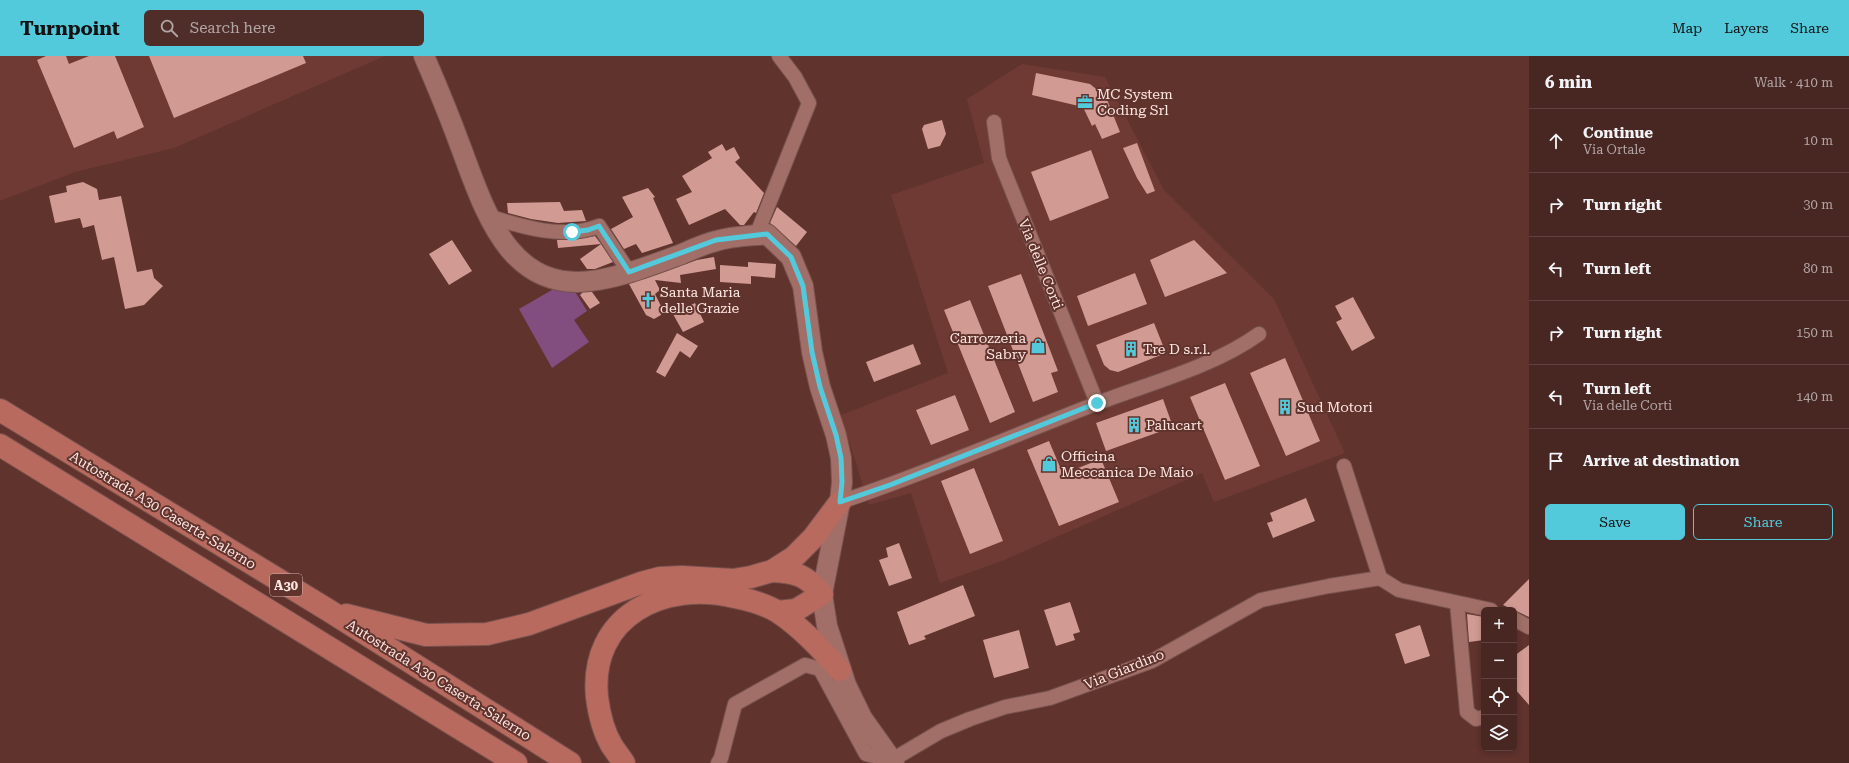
<!DOCTYPE html>
<meta charset="utf-8">
<style>
body{margin:0;font-family:"Roboto Serif",serif;background:#4f2e2a;color:#f1f3f6}
.controls{position:absolute;right:12px;bottom:12px;display:grid;overflow:hidden;border-radius:6px;box-shadow:0 2px 6px #0003}
.controls button{width:36px;height:36px;display:grid;place-items:center;padding:0;border:0;border-bottom:1px solid #604340;background:#482622;color:#f1f3f6;font:20px sans-serif}
.stop{position:absolute;width:12px;height:12px;margin:-9px;border:3px solid #53cadc;border-radius:50%;background:#fff}
.stop.end{background:#53cadc;border-color:#fff;box-shadow:0 1px 4px #0008}
.list{margin:0;padding:0;list-style:none}
h2{display:flex;justify-content:space-between;align-items:center;height:52px;margin:0;padding:0 16px;font-size:17px}
h2 small{font-size:13px;font-weight:400;color:#b1a5a5}
.list li{display:grid;grid-template-columns:26px 1fr auto;gap:12px;align-items:center;box-sizing:border-box;height:64px;padding:0 16px;border-top:1px solid #604340}
.list b{display:block;font-size:15px;white-space:nowrap}
.list p{margin:0;font-size:13px;white-space:nowrap;color:#b1a5a5}
.list em{font-size:13px;font-style:normal;color:#b1a5a5}
.actions{display:flex;gap:8px;padding:12px 16px}
.actions a{flex:1;padding:9px 0;border:1px solid #53cadc;border-radius:6px;text-align:center;font-size:14px;color:#53cadc}
.actions .main{background:#53cadc;color:#111}
.icon{flex:none;width:22px;height:22px;fill:none;stroke:currentColor;stroke-width:2;stroke-linecap:round;stroke-linejoin:round}
.map{position:relative;flex:none;width:1529px;height:707px;overflow:hidden}
header{display:flex;align-items:center;gap:24px;box-sizing:border-box;height:56px;padding:0 20px;background:#53cadc;color:#111}
header strong{font-size:19px}
nav{display:flex;gap:22px;margin-inline-start:auto;font-size:14px}
.search{width:280px;height:36px;background:#4f2e2a;display:flex;align-items:center;gap:10px;box-sizing:border-box;padding:0 14px;border-radius:6px;color:#b1a5a5;font-size:15px}
main{display:flex}
aside{flex:1;background:#482622}
.map>svg:first-child{display:block}
</style>
<header>
<strong>Turnpoint</strong>
<div class="search"><svg class="icon" aria-label="search" viewBox="0 0 24 24"><circle cx="10" cy="10" r="6"/><path d="M15 15l6 6"/></svg>Search here</div>
<nav><a>Map</a><a>Layers</a><a>Share</a></nav>
</header>
<main>
<div class="map">
<svg width="1529" height="707" viewBox="0 0 1529 707">
<rect width="100%" height="100%" fill="#60332d"/>
<path fill="#6f3a33" d="M0,0H385L174,92L75,116L0,145Z
M1022,8L1105,21L1164,134L1274,243L1345,397L1214,446L1202,417L1002,505L940,527L911,437L869,449L841,359L948,317L891,139L984,107L967,43Z"/>
<path fill="#814e7f" d="M557,231L574,234L587,255L574,264L589,286L552,312L519,253Z"/>
<path fill="#d19b93" d="M46,0H66L69,8L89,0H115L144,71L117,83L114,75L74,92L37,4Z
M149,0H303L306,7L174,62Z
M1036,17L1090,28L1106,41L1120,76L1102,83L1095,68L1092,70L1083,51L1032,39Z
M942,64L946,78L940,90L928,93L922,73L924,69Z
M1137,87L1155,135L1147,138L1137,122L1123,92Z
M722,88L726,95L734,91L740,102L735,106L764,137L756,157L754,156L744,169H740L725,153L689,169L676,143L692,136L682,120L712,102L708,96Z
M1091,94L1109,142L1050,165L1031,116Z
M83,126L97,133L99,144L121,140L137,216L152,213L154,222L163,230L144,249L125,253L114,201L102,204L94,169L83,172L80,162L55,167L49,140L67,136L66,130Z
M648,132L655,141L653,142L673,187L642,197L636,188L624,193L611,173L633,161L622,141Z
M560,146L564,155L582,154L586,165L558,167L531,163L508,157L507,147Z
M777,151L807,176L796,190L770,167Z
M595,180L601,188L558,192L557,184H573Z
M452,184L472,215L449,229L429,198Z
M1194,184L1227,217L1165,241L1150,204Z
M601,188L613,206L595,213H587L580,203Z
M714,201L716,213L680,219L681,227L655,224L660,234L655,238L661,250V259L654,263L646,259L629,228L697,204Z
M748,206L776,208L775,222L751,220V228L720,226V209L748,211Z
M1135,217L1147,248L1088,270L1077,240Z
M1021,218L1058,315L1051,317L1058,336L1033,346L988,230Z
M583,236H592L600,247L590,253L580,239Z
M1353,241L1375,282L1352,295L1336,266L1342,263L1335,250Z
M970,244L1015,356L990,367L944,254Z
M695,247L704,266L683,276L673,258Z
M1154,267L1166,297L1118,316L1110,314L1104,309L1096,289Z
M677,277L698,290L690,302L680,295L665,321L656,316Z
M913,288L921,308L874,326L866,306Z
M1285,302L1320,385L1286,400L1250,317Z
M1225,327L1260,410L1225,424L1190,341Z
M955,339L969,374L931,389L916,354Z
M1163,343L1173,371L1106,395L1096,367Z
M1049,385L1063,418L1101,403L1119,446L1059,470L1027,394Z
M974,412L1003,485L970,498L941,425Z
M1306,442L1315,465L1273,482L1267,467L1273,465L1270,457Z
M899,487L912,522L889,530L879,504L888,501L886,492Z
M1529,523V561L1503,549Z
M963,529L975,560L924,580L926,583L909,589L897,556Z
M1070,546L1080,576L1073,578L1075,584L1056,590L1044,554Z
M1467,558L1484,561V584L1469,586Z
M1420,569L1430,600L1405,608L1395,578Z
M1019,574L1029,612L994,622L983,584Z
M1529,589V649L1514,632V617H1516L1514,600Z"/>
<g fill="none" stroke-linecap="round" stroke-linejoin="round">
<g stroke="#78524e" stroke-width="16">
<path id="street" d="M994,66L999,102L1097,347
M488,160C522,171 564,184 599,170L629,216
M756,180L809,47L795,21L779,0
M1344,410L1380,522L1399,534L1491,554
M840,446C927,417 1012,380 1098,347C1150,327 1213,311 1259,278
M1457,547L1467,656L1476,663L1484,661
M1514,563L1529,571
M718,707L721,702L735,648L805,609L820,613L866,698L892,704L941,675L970,663L1005,651L1050,642L1152,605L1261,544L1329,530L1380,522"/>
</g>
<g stroke="#78524e" stroke-width="22">
<path id="secondary" d="M424,0C437,30 449,59 460,89C485,155 509,240 598,224C627,219 655,208 682,198C693,193 704,188 716,185C732,180 750,180 767,178L791,201L803,230L812,296L820,331L836,379L841,402L842,426L840,446L822,538L827,570L846,629L862,662L894,707"/>
</g>
<g stroke="#78524e" stroke-width="24">
<path id="highway" d="M0,354L328,554L570,707
M0,389L516,707
M772,515C796,516 806,519 822,538L796,554L778,556
M346,559L426,579L487,578L529,568L641,527L660,522L682,521L733,524L751,521L772,515L794,501L813,482L840,446
M624,707C620,701 616,696 612,690C603,675 599,657 597,641C589,559 665,524 735,541C750,544 765,548 778,556C801,571 822,594 840,614"/>
</g>
<use href="#street" stroke="#a16f67" stroke-width="14"/>
<use href="#secondary" stroke="#a16f67" stroke-width="20"/>
<use href="#highway" stroke="#b96a5f" stroke-width="22"/>
</g>
<g fill="none" stroke-linecap="round" stroke-linejoin="round">
<path stroke="#53cadc" stroke-width="5" d="M572,176L588,174L599,170L629,216L716,184L767,178L791,201L803,230L812,296L820,331L836,379L841,402L842,426L840,446L890,429L1097,347"/>
</g>
<defs>
<g id="office-bare" transform="scale(1.2)"><path d="M-6-3h4V-5.5h4V-3h4V5H-6ZM-1-4.5V-3h2v-1.5ZM-6 0V1H6V0Z" fill="#53cadc" stroke="#60332d" stroke-width="2.5" paint-order="stroke"/></g>
<g id="church-bare" transform="scale(1.2)"><path d="M-1.2-6h2.4v3.5h3.3v2.4h-3.3V6h-2.4V-.1h-3.3v-2.4h3.3Z" fill="#53cadc" stroke="#60332d" stroke-width="2.5" paint-order="stroke"/></g>
<g id="shop-bare" transform="scale(1.2)"><path d="M-5-2.5h2.3a2.7 3.5 0 0 1 5.4 0H5L5.5 6h-11ZM-1.5-2.5h3a1.5 2.3 0 0 0-3 0Z" fill="#53cadc" stroke="#60332d" stroke-width="2.5" paint-order="stroke"/></g>
<g id="building-bare" transform="scale(1.2)"><path d="M-4-6H4V6H1V3H-1V6H-4ZM-2.5-4.3h1.7v1.8h-1.7ZM.8-4.3h1.7v1.8H.8ZM-2.5-1h1.7V.8h-1.7ZM.8-1h1.7V.8H.8Z" fill="#53cadc" stroke="#60332d" stroke-width="2.5" paint-order="stroke"/></g>
</defs>
<g fill-rule="evenodd">
<use href="#office-bare" x="1085" y="46"/>
<use href="#church-bare" x="648" y="244"/>
<use href="#shop-bare" x="1038" y="290"/>
<use href="#building-bare" x="1131" y="293"/>
<use href="#building-bare" x="1285" y="351"/>
<use href="#building-bare" x="1134" y="369"/>
<use href="#shop-bare" x="1049" y="408"/>
</g>
<g text-anchor="middle" stroke-width="4" stroke-linejoin="round" paint-order="stroke">
<rect fill="#60332d" stroke="#ceb0ab" stroke-width="1" x="270" y="518" width="32" height="22" rx="3"/>
<g font-size="13" font-weight="bold" fill="#fde5e1">
<text x="286" y="534">A30</text>
</g>
<g font-size="14" fill="#fde5e1" stroke="#60332d" text-anchor="start">
<text x="1097" y="43">MC System<tspan x="1097" dy="16">Coding Srl</tspan></text>
<text x="660" y="241">Santa Maria<tspan x="660" dy="16">delle Grazie</tspan></text>
<text x="1026" y="287" text-anchor="end">Carrozzeria<tspan x="1026" dy="16">Sabry</tspan></text>
<text x="1143" y="298">Tre D s.r.l.</text>
<text x="1297" y="356">Sud Motori</text>
<text x="1146" y="374">Palucart</text>
<text x="1061" y="405">Officina<tspan x="1061" dy="16">Meccanica De Maio</tspan></text>
</g>
<g font-size="14" fill="#fde5e1" stroke="#60332d">
<text transform="translate(1041 208) rotate(68)" y="5">Via delle Corti</text>
<text transform="translate(163 454) rotate(31)" y="5">Autostrada A30 Caserta-Salerno</text>
<text transform="translate(1124 613) rotate(-22)" y="5">Via Giardino</text>
<text transform="translate(439 624) rotate(32)" y="5">Autostrada A30 Caserta-Salerno</text>
</g>
</g>
</svg>
<div class="controls">
<button>+</button>
<button>−</button>
<button><svg class="icon" aria-label="locate" viewBox="0 0 24 24"><circle cx="12" cy="12" r="6"/><path d="M12 2v4M12 18v4M2 12h4M18 12h4"/></svg></button>
<button><svg class="icon" aria-label="layers" viewBox="0 0 24 24"><path d="M12 4l9 5-9 5-9-5zM3 14l9 5 9-5"/></svg></button>
</div>
<div class="stop" style="left:572px;top:176px"></div>
<div class="stop end" style="left:1097px;top:347px"></div>
</div>
<aside>
<h2>6 min<small>Walk · 410 m</small></h2>
<ul class="list">
<li><svg class="icon" aria-label="ahead" viewBox="0 0 24 24"><path d="M12 20V5M6 11l6-6 6 6"/></svg><div><b>Continue</b><p>Via Ortale</p></div><em>10 m</em></li>
<li><svg class="icon" aria-label="right" viewBox="0 0 24 24"><path d="M7 20v-9h11M14 6l5 5-5 5"/></svg><div><b>Turn right</b></div><em>30 m</em></li>
<li><svg class="icon" aria-label="left" viewBox="0 0 24 24"><path d="M17 20v-9H6M10 6l-5 5 5 5"/></svg><div><b>Turn left</b></div><em>80 m</em></li>
<li><svg class="icon" aria-label="right" viewBox="0 0 24 24"><path d="M7 20v-9h11M14 6l5 5-5 5"/></svg><div><b>Turn right</b></div><em>150 m</em></li>
<li><svg class="icon" aria-label="left" viewBox="0 0 24 24"><path d="M17 20v-9H6M10 6l-5 5 5 5"/></svg><div><b>Turn left</b><p>Via delle Corti</p></div><em>140 m</em></li>
<li><svg class="icon" aria-label="arrive" viewBox="0 0 24 24"><path d="M6 21V4h12l-3 4 3 4H6"/></svg><div><b>Arrive at destination</b></div></li>
</ul>
<div class="actions"><a class="main">Save</a><a>Share</a></div>
</aside>
</main>
